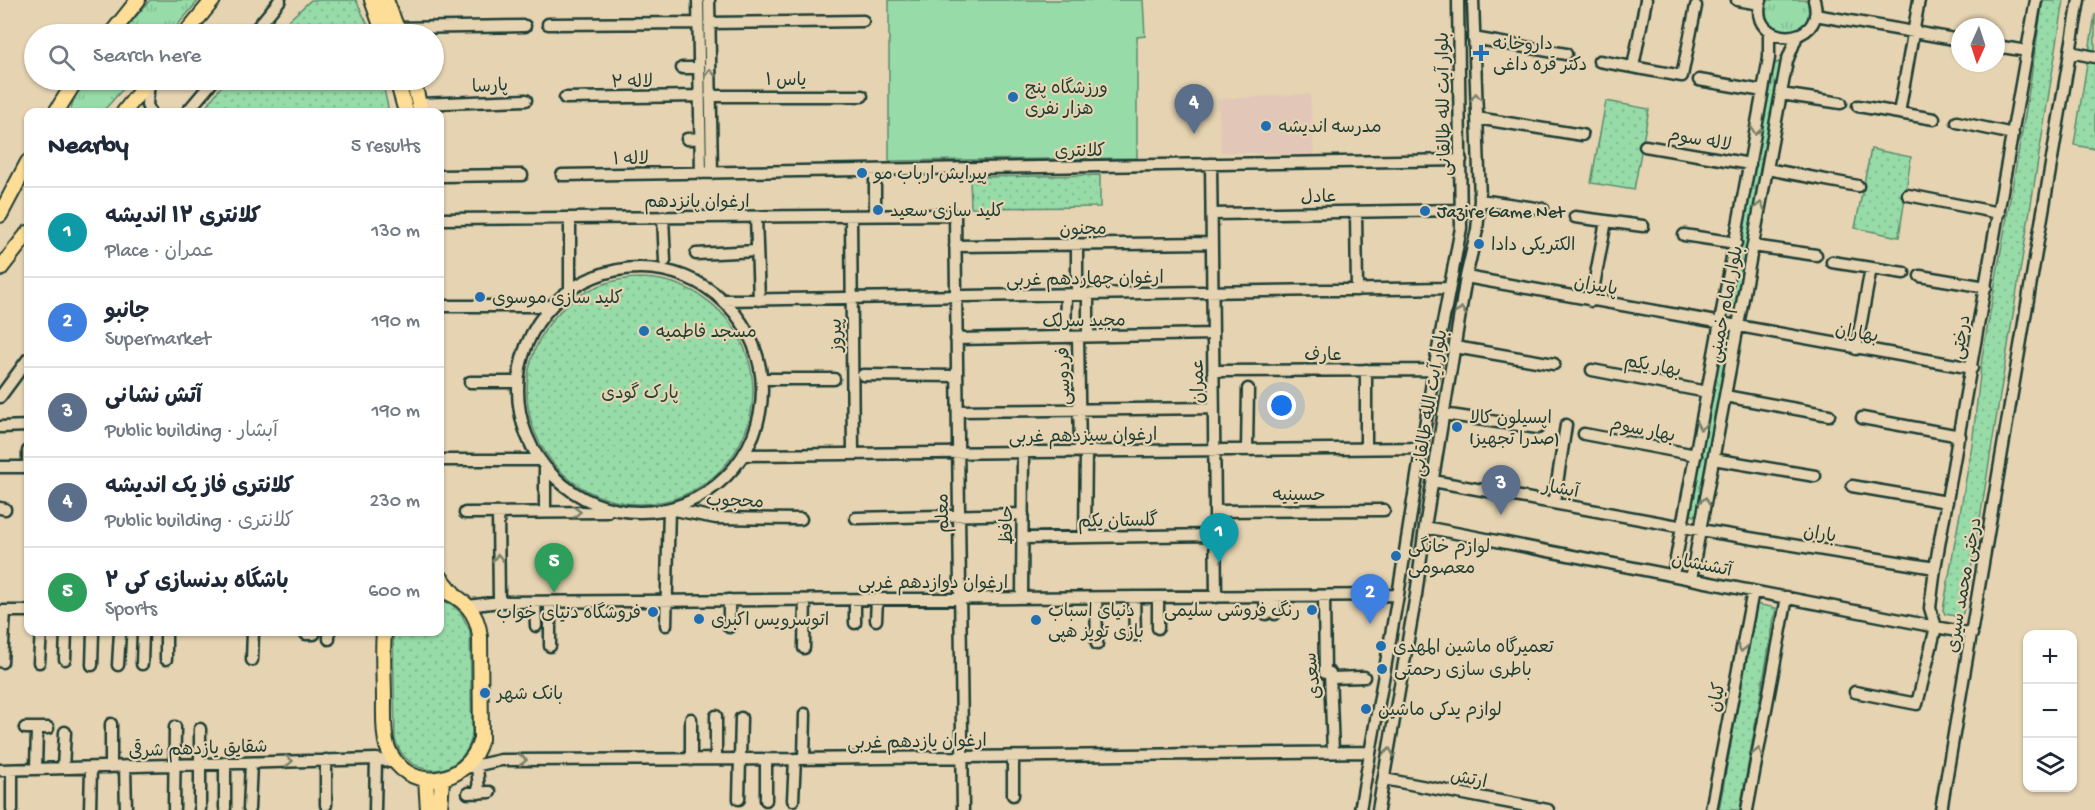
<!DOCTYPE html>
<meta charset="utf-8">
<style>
body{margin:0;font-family:"Gochi Hand","Playpen Sans Arabic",sans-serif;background:#f2f2f3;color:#1f2937}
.controls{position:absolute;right:18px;bottom:18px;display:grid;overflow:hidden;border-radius:12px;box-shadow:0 2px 4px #0004}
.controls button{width:54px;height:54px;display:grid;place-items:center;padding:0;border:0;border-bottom:2px solid #e0e1e3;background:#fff;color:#1f2937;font:30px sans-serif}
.compass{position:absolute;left:1951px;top:18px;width:54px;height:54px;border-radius:50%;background:#fff;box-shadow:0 2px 4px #0004;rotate:183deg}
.you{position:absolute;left:1282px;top:406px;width:21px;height:21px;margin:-15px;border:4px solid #fff;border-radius:50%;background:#1a73e8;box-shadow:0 0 0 9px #1a73e833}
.badge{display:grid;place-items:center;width:39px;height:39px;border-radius:50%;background:#1f6fb2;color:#fff;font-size:20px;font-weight:700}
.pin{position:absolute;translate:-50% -50px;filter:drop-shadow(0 2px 3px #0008)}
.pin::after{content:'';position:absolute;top:32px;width:21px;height:18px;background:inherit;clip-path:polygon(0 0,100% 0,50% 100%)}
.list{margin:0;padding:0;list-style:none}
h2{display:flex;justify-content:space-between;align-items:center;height:78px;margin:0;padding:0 24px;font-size:26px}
h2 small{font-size:20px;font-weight:400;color:#747a83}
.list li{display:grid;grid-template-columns:39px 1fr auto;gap:18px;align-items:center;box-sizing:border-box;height:90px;padding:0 24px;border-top:2px solid #e0e1e3}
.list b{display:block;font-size:22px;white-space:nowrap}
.list p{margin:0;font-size:20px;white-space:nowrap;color:#747a83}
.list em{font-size:20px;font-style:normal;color:#747a83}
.icon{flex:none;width:33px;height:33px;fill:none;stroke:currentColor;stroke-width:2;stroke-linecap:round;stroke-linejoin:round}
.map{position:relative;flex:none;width:2095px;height:810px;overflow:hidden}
.search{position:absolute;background:#fff;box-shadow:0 2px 4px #0004;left:24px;top:24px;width:420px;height:66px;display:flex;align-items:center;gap:15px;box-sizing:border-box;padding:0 21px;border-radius:33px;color:#747a83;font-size:22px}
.panel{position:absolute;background:#fff;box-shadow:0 2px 4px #0004;left:24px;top:108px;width:420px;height:528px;border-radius:12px}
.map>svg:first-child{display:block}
</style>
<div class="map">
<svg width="2095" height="810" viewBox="0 0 2095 810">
<defs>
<pattern id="grass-tufts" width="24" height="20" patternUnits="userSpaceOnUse" patternTransform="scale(1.5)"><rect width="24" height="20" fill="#97dba8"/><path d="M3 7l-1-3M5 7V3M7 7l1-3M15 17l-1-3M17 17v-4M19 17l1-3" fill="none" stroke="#82bd91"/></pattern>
<pattern id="forest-firs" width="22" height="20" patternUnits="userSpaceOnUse" patternTransform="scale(1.5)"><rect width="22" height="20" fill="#97dba8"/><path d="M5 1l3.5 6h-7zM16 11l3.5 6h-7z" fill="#82bd91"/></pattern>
<pattern id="park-dots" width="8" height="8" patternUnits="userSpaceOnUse" patternTransform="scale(1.5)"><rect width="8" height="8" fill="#97dba8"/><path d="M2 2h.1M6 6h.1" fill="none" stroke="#82bd91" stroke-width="1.8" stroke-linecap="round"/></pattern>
</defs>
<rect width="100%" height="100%" fill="#e5d3b1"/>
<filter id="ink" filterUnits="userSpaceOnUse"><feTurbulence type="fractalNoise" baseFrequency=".0167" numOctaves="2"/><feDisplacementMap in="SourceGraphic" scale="12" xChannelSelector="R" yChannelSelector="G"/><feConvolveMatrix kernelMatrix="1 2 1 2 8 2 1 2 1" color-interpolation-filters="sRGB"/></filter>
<g filter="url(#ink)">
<path fill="#e2c7b8" d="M1310,94L1314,155L1221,152L1218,99Z"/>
<path fill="url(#grass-tufts)" stroke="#5b8c6e" stroke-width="1.5" d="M150,0H199L170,34H121Z
M1767,0H1808C1820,43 1754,41 1767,0Z
M85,80H131L106,108L99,112H70L76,91Z
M1728,332L1732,336L1700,513L1694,516L1689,513L1723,333Z"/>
<path fill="url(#forest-firs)" stroke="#5b8c6e" stroke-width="1.5" d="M1778,62L1782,67L1734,313L1731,315L1728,314L1727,310L1773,65Z"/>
<path fill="url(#park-dots)" stroke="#5b8c6e" stroke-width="1.5" d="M311,0H356L372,34H261L278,30Z
M2043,0H2064L1978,531L1963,613L1960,617L1945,614L1943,610L1972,445L1982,358L2026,109Z
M2095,14V149L2074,145Z
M226,80H382L389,112H202Z
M1606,101L1649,109L1634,190L1591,183Z
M1871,149L1911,157L1899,237L1855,228Z
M1100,175V207L971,208L970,177Z
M527 391a113 113 0 1 1 226 0a113 113 0 1 1-226 0Z
M440,600L451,604L461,613L470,631L472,737C461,780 407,781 395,739L393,632H440Z
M1756,604L1776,608L1740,810H1719Z"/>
<path fill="#97dba8" stroke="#5b8c6e" stroke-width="1.5" d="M889,0H1143L1145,36L1137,37V158L889,161Z"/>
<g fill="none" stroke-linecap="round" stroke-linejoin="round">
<g stroke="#1f3d34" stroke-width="15">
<path id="minor" d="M698,0L701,173
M709,0L712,173
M1737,0L1760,4
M1761,0C1746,48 1828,49 1814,0
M1815,15L1960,40
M709,23L863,21
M548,24L698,23
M397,28L525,26
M252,34L280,0
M1473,38L1566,54
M1996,46L2027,51
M2070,52L2095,57
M1599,61L1682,76L1696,6
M1633,67L1646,0
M682,68H699
M149,80L147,105L150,112
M1699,80L1763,91
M1781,94L1841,103
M710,96H862
M565,98L699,96
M420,104L526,100
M1858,106L1934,119
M187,112L214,80
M1899,113L1919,0
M1477,118L1582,135
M1957,122L2013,134
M687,139L700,138
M1645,146L1750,164
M1211,164L1216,597
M1767,169L1858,186
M875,170V216
M562,175L1461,160
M440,176L522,175
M1908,195L1999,213
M1480,200L1543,209
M1356,212L1357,290
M1212,214L1461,210
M851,216L853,454
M663,217L665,261
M756,217L759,300
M1575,217L1643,226
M570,218V288
M440,219L955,215L963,810
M1684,235L1736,243
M1077,244V294
M955,246L1212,243
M1753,246L1816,255
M696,254L757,251
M1832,262L1904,273
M518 390a122 122 0 1 1 244 0a122 122 0 1 1-244 0Z
M1920,276L1986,287
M1466,277L1972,368
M1088,294V336
M723,300L1448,288
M1591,301L1606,221
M440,306H551
M1065,337L1066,295
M1078,337L1080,451
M956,339L1213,334
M1455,347L1554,364
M1856,349L1871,268
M1366,370V448
M1592,370L1707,392
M1213,371L1434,370
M863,375L957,376
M762,379H834
M470,382H517
M1725,396L1829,415
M0,397L28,359
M958,411L1214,408
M1443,414L1538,428
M1862,418L1960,436
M0,427L28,426
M1584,434L1696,455
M1247,449L1248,389
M744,455L1421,448
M1713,459L1815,476
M440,460H539
M0,467H28
M28,467V451
M545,468V512
M1433,481L1700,530L1935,568
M1852,486L1947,502
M1554,503L1566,425
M0,508L5,509
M1215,511L1384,510
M465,513L607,512
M498,513L499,602
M856,518L1023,514
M1425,527L1972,634
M1085,537L1086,451
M1023,538L1215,535
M1673,575L1769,58V31
M1691,579L1787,61L1797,36
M1265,596L1266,614
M1324,596L1325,673H1330L1333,752
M1134,597L1135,635
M1158,597V628
M1022,598L1023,452
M1096,598L1097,644
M535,602L536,626
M550,602V646
M468,606L499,602L1398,595
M0,611H28
M1275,614V596
M876,620L877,599
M855,623V600
M666,625L669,509L716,518L801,519
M729,627V600
M306,634H314V632
M329,639V632
M804,648L805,600
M65,659L66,632
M166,659V632
M252,660L253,632
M2,662L5,611
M39,662L41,632
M142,664L143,632
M92,665L93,632
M118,665L120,632
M1331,678L1364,677
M1855,692L1917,704L1936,627L1930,608L1935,568L2036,0
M691,719V760
M25,728H48
M200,729V809
M1013,757V795
M716,759V716
M804,759L805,714
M477,764L479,793
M111,767V724
M125,767L126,810
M63,768L65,732
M465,768L501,760L795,759L1370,752
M36,769L37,728
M0,770L376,759L396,763
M12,770V810
M1384,779L1548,810
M468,793L490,792
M739,799L741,718
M766,800V759
M793,800L795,759
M326,805V760
M225,808V763
M174,809L175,727
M249,809L251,763
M90,810L91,768
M375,810L376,759
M1360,810L1398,595L1434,370L1461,228L1458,0
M1378,810L1416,595L1425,527L1466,277L1477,230L1480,200L1473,0
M1711,810L1753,591
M1747,810L1787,597
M1941,810L2079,0"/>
</g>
<g stroke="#1f3d34" stroke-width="18">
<path id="major" d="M372,0L384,34
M386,0L399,34
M111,34L138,0
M185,34L213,0
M397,80L406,112
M413,80L421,112
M56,112L76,80
M124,112L149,80
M0,215L28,162
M0,269L28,233
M440,577L454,594
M384,632C382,654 384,678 384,700C384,715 383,732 387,746C404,795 468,788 481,739L480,637C478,613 463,596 440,590
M426,779L428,810
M440,810L442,778"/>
</g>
<use href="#minor" stroke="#e5d3b1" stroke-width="10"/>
<use href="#major" stroke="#fedd96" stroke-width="14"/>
</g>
<defs><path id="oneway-chevron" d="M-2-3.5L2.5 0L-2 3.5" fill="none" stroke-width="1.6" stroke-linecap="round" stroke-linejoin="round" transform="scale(1.5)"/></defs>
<g stroke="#78806c">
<use href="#oneway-chevron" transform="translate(710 73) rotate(-91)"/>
<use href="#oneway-chevron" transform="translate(1476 97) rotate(-93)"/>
<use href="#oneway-chevron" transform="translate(1756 131) rotate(100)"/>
<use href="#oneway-chevron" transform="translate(1760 206) rotate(-79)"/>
<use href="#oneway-chevron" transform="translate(1461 311) rotate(-81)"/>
<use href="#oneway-chevron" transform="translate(1701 426) rotate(101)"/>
<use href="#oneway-chevron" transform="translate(1705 501) rotate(-79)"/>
<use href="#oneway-chevron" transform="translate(577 512) rotate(-1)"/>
<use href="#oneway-chevron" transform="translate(498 558) rotate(-91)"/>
<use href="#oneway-chevron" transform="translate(1742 648) rotate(101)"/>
<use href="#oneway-chevron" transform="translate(1389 752) rotate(-80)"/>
<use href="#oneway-chevron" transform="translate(1758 752) rotate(-79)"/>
<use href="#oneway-chevron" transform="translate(523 760)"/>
<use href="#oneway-chevron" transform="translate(289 761) rotate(-2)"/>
</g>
</g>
<g fill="#1f6fb2" stroke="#e5d3b1" stroke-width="2">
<path d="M1478 44h6v6h6v6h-6v6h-6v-6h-6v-6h6z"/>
<circle cx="1013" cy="97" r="6"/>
<circle cx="1266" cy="126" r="6"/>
<circle cx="862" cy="173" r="6"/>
<circle cx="878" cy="210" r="6"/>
<circle cx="1425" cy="211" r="6"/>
<circle cx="1479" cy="244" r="6"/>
<circle cx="480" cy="297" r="6"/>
<circle cx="644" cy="331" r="6"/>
<circle cx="1457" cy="427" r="6"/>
<circle cx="1396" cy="556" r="6"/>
<circle cx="1312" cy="610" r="6"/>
<circle cx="653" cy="612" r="6"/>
<circle cx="699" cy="619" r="6"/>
<circle cx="1036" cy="620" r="6"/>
<circle cx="1381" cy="646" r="6"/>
<circle cx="1382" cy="669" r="6"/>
<circle cx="485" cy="693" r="6"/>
<circle cx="1366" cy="709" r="6"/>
</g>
<g text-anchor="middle" stroke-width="4.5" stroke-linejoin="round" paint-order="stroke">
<g font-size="18" fill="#1f3d34" stroke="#e5d3b1" text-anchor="start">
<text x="1493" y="49">داروخانه<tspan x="1493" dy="21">دکتر قره داغی</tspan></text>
<text x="1025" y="93">ورزشگاه پنج<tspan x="1025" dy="21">هزار نفری</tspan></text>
<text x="1278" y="132">مدرسه اندیشه</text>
<text x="874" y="179">پیرایش ارباب مو</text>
<text x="890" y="216">کلید سازی سعید</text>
<text x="1437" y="217">Jazire Game Net</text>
<text x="1491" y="250">الکتریکی دادا</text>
<text x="492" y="303">کلید سازی موسوی</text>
<text x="656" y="337">مسجد فاطمیه</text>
<text x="1469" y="423">اپسیلون کالا<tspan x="1469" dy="21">(صدرا تجهیز)</tspan></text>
<text x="1408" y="552">لوازم خانگی<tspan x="1408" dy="21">معصومی</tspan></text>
<text x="1048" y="616">دنیای اسباب<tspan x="1048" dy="21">بازی تویز هپی</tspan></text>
<text x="1300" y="616" text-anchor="end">رنگ فروشی سلیمی</text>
<text x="641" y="618" text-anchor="end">فروشگاه دنیای خواب</text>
<text x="711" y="625">اتوسرویس اکبری</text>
<text x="1393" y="652">تعمیرگاه ماشین المهدی</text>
<text x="1394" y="675">باطری سازی رحمتی</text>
<text x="497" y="699">بانک شهر</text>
<text x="1378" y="715">لوازم یدکی ماشین</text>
</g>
<g font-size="18" fill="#1f3d34" stroke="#e5d3b1">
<text x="786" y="85">یاس ۱</text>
<text transform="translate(632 81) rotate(-1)" y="6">لاله ۲</text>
<text transform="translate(490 85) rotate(-3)" y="6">پارسا</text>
<text transform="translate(1443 104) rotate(-91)" y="6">بلوار آیت لله طالقانی</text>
<text transform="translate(1700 139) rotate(10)" y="6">لاله سوم</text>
<text transform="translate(1080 150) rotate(-1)" y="6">کلانتری</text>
<text transform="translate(631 158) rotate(-1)" y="6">لاله ۱</text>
<text transform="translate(1319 196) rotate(-1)" y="6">عادل</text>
<text x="697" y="207">ارغوان پانزدهم</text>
<text transform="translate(1083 228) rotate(-1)" y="6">مجنون</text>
<text transform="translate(1085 278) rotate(-1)" y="6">ارغوان چهاردهم غربی</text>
<text transform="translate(1596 285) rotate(10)" y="6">پاییزان</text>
<text transform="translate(1725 304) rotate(-79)" y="6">بلوار امام خمینی</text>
<text transform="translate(1084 320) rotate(-1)" y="6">مجید سرلک</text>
<text transform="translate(1857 332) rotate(10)" y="6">بهاران</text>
<text transform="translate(835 335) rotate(-91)" y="6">پیروز</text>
<text transform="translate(1960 337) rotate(-80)" y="6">درختی</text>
<text x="1323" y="360">عارف</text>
<text transform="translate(1653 365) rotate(11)" y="6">بهار یکم</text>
<text transform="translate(1063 376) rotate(-91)" y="6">فردوسی</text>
<text transform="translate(1197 381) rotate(-91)" y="6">عمران</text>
<text transform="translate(1429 403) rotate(-81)" y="6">بلوار آیت الله طالقانی</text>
<text transform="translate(1643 429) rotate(11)" y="6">بهار سوم</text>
<text transform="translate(1083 435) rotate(-1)" y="6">ارغوان سیزدهم غربی</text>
<text transform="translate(1561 488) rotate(10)" y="6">آبشار</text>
<text x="1299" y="500">حسینیه</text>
<text transform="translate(735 500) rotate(2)" y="6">محجوب</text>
<text transform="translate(942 513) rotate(-91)" y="6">معلم</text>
<text transform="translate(1118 520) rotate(-1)" y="6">گلستان یکم</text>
<text transform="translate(1006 525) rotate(-90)" y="6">حافظ</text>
<text transform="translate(1820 533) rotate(9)" y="6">باران</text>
<text transform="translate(1702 564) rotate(11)" y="6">آتشنشان</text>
<text x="933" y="588">ارغوان دوازدهم غربی</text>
<text transform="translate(1963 585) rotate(-80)" y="6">درختی محمد سیری</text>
<text transform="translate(1312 676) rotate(-97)" y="6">سعدی</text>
<text transform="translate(1716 697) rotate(-79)" y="6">کیان</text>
<text transform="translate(917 741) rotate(-1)" y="6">ارغوان یازدهم غربی</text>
<text transform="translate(198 748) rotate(-2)" y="6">شقایق یازدهم شرقی</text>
<text transform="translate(1469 778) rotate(11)" y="6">ارتش</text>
</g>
<g font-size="18" fill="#25453a" stroke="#e5d3b1">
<text x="640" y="398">پارک گودی</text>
</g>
</g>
</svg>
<div class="controls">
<button>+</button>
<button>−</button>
<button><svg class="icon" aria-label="layers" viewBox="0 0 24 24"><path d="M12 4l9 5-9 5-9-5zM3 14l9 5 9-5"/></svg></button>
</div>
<svg class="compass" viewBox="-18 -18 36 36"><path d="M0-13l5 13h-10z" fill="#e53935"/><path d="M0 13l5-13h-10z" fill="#747a83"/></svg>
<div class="you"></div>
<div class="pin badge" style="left:1219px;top:563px;background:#0f9aa8">1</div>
<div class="pin badge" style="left:1370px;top:624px;background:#3f7fe0">2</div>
<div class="pin badge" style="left:1501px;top:515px;background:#5c6f8a">3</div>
<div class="pin badge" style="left:1194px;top:134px;background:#5c6f8a">4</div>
<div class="pin badge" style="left:554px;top:593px;background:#2e9e5b">5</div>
<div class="search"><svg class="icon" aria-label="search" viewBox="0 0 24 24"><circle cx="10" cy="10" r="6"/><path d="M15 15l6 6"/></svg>Search here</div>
<section class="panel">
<h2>Nearby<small>5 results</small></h2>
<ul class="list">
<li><span class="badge" style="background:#0f9aa8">1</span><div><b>کلانتری ۱۲ اندیشه</b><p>Place · عمران</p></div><em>130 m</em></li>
<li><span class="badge" style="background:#3f7fe0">2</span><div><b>جانبو</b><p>Supermarket</p></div><em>190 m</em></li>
<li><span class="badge" style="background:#5c6f8a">3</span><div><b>آتش نشانی</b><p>Public building · آبشار</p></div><em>190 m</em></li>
<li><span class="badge" style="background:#5c6f8a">4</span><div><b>کلانتری فاز یک اندیشه</b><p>Public building · کلانتری</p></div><em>230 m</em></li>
<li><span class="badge" style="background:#2e9e5b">5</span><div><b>باشگاه بدنسازی کی ۲</b><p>Sports</p></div><em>600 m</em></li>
</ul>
</section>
</div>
